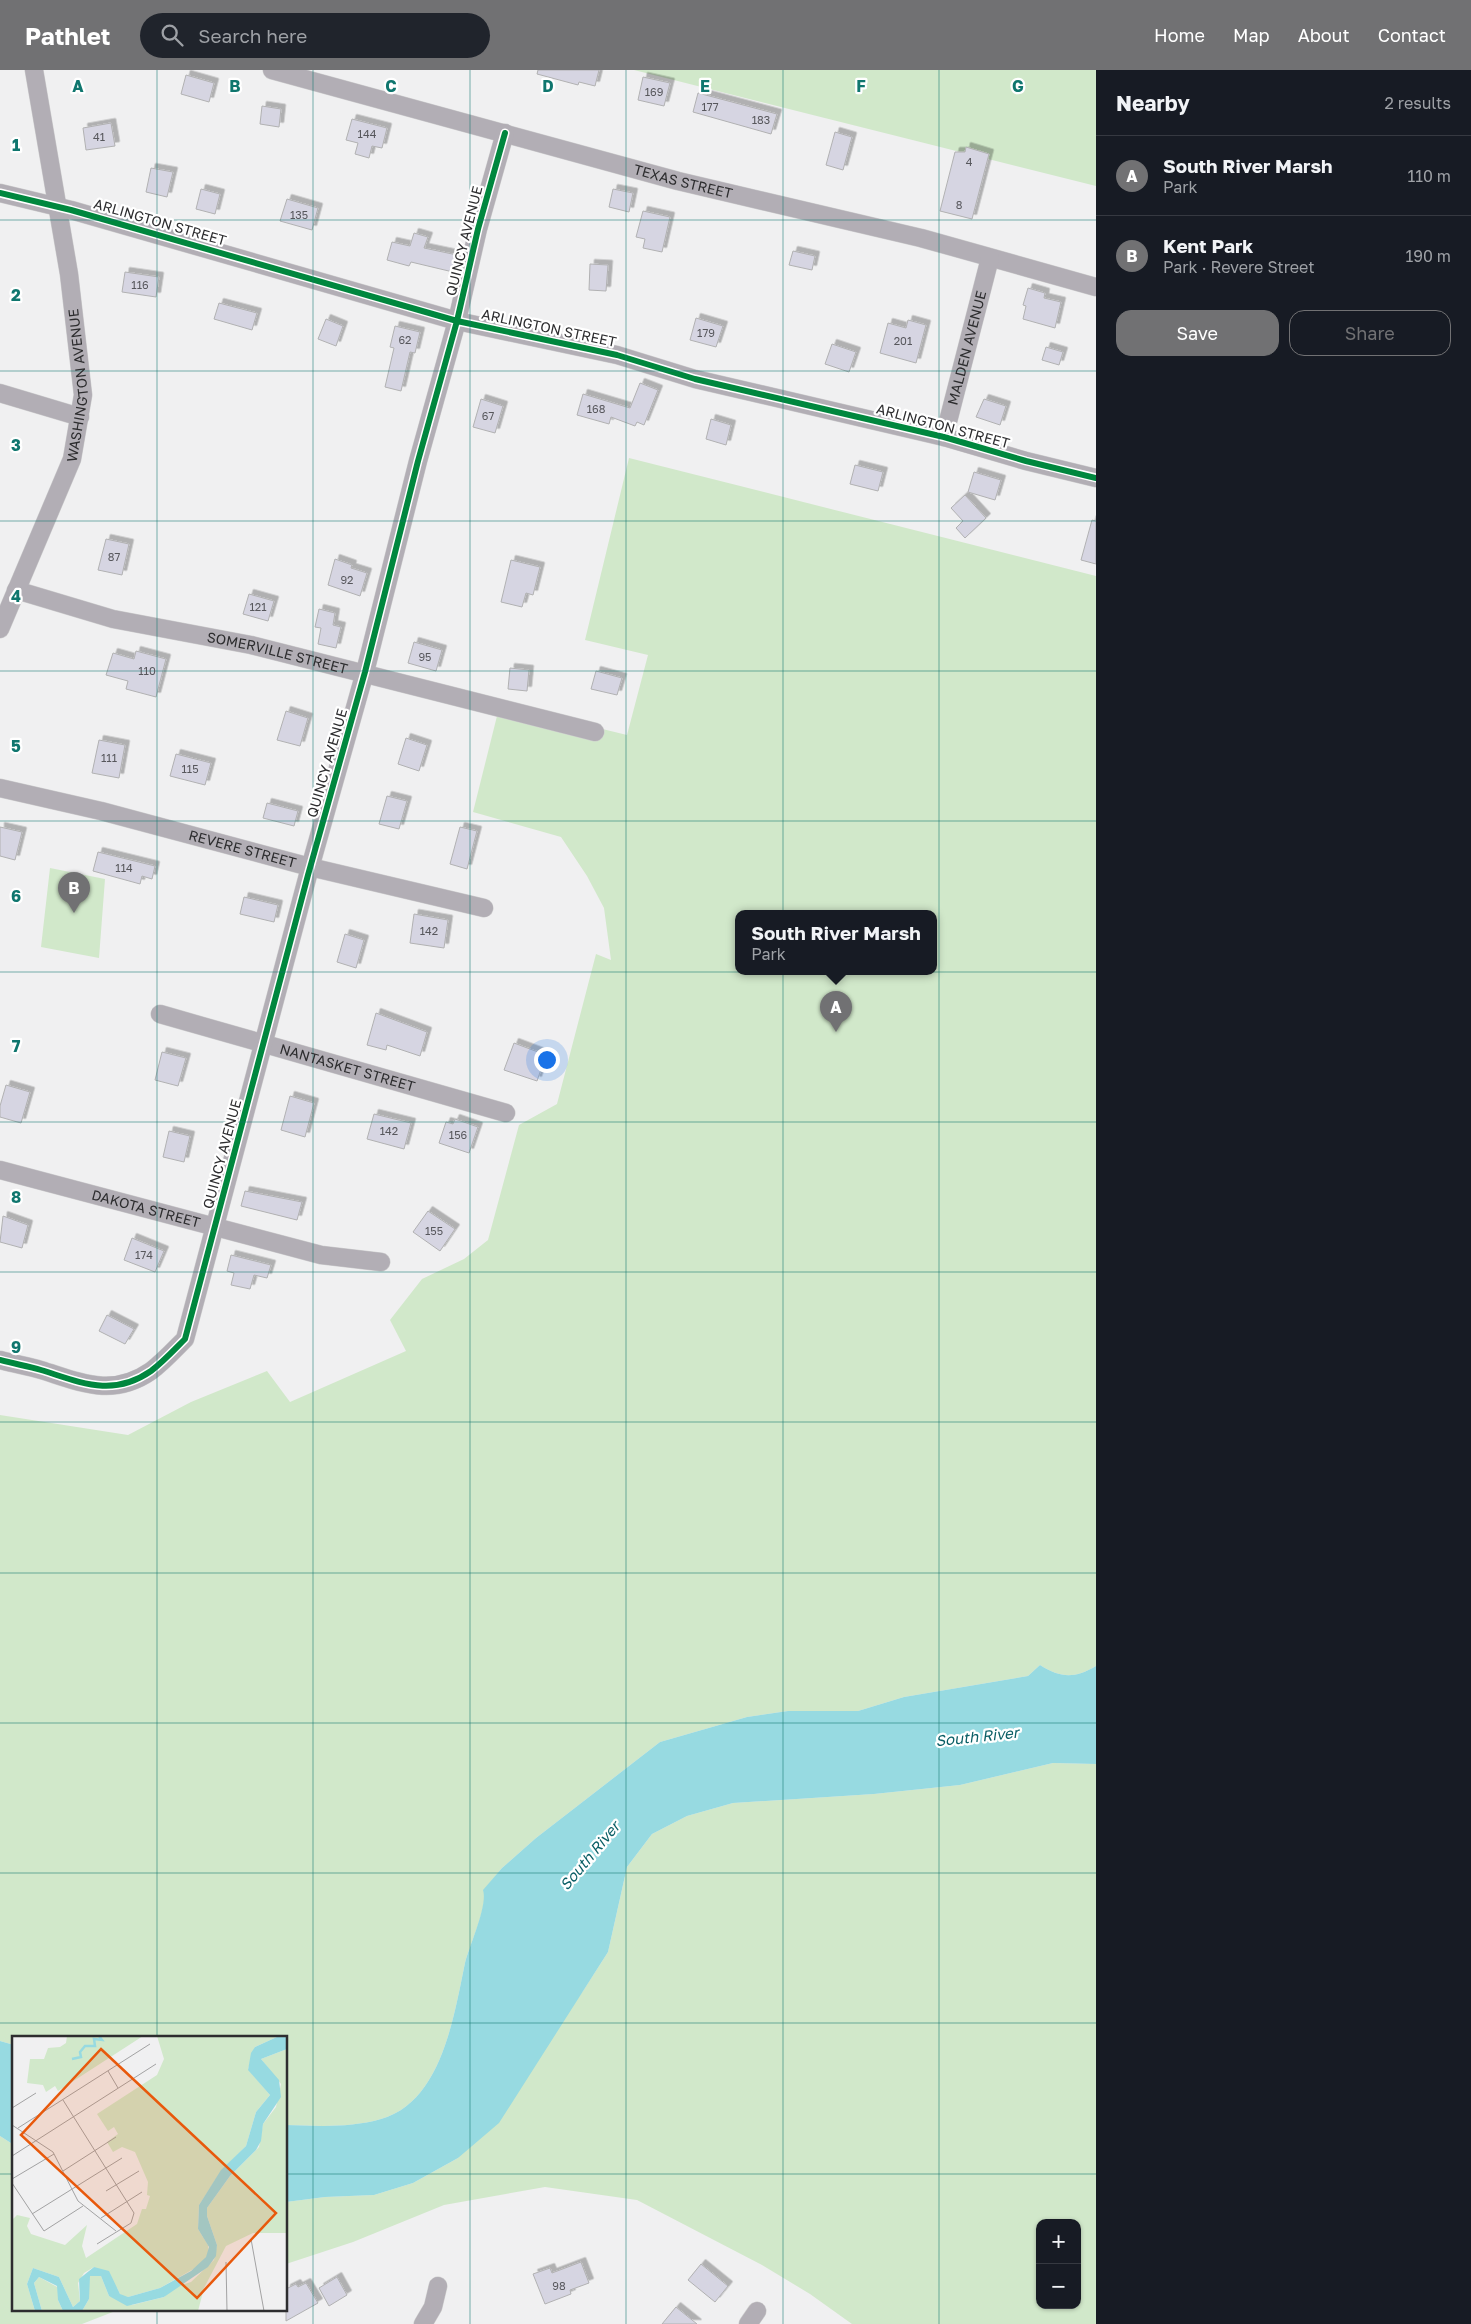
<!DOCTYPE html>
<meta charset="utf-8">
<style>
body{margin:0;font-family:"Golos Text",sans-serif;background:#20242c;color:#f1f3f6}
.controls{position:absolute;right:15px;bottom:15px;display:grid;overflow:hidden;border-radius:10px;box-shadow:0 1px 4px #0004}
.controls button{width:45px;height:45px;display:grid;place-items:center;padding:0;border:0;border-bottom:1px solid #363941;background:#171b24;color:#f1f3f6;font:25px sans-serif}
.you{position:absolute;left:546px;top:989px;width:18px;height:18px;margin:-12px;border:4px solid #fff;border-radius:50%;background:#1a73e8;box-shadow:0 0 0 8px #1a73e833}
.badge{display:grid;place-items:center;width:32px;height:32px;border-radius:50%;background:#717173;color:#fff;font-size:16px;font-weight:700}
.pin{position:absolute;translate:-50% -41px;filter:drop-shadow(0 1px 2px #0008)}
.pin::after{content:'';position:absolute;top:26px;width:18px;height:15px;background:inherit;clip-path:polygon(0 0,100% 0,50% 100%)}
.popup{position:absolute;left:735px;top:840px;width:202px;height:65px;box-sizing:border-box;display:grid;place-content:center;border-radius:10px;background:#171b24;filter:drop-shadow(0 1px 4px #0005);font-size:16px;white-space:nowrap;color:#9ea1a6}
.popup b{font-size:19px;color:#f1f3f6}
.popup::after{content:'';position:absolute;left:50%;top:100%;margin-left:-10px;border:10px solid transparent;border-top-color:#171b24}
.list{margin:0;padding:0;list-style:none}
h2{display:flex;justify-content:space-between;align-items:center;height:65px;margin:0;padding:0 20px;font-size:21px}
h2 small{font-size:16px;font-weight:400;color:#9ea1a6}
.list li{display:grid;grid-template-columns:32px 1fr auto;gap:15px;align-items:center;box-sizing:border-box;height:80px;padding:0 20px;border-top:1px solid #363941}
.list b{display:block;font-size:19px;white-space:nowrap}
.list p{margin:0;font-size:16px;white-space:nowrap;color:#9ea1a6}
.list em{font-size:16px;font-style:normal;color:#9ea1a6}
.actions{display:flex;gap:10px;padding:15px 20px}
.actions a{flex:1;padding:11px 0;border:1px solid #717173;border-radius:15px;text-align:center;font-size:18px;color:#717173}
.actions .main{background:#717173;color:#fff}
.icon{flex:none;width:28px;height:28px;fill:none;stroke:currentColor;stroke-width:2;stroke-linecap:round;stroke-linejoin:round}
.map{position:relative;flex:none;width:1096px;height:2254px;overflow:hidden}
header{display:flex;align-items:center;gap:30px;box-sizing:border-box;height:70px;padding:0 25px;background:#717173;color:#fff}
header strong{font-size:24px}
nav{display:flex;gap:28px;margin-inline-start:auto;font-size:18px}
.search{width:350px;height:45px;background:#20242c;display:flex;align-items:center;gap:12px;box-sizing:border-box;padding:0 18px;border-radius:28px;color:#9ea1a6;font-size:19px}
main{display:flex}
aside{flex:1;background:#171b24}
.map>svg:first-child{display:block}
</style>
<header>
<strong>Pathlet</strong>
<div class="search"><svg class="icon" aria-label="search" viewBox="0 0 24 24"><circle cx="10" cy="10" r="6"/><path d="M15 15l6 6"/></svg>Search here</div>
<nav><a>Home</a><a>Map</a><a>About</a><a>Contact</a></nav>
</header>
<main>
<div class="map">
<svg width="1096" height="2254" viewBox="0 0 1096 2254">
<defs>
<filter id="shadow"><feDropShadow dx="4.5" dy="-4.5" stdDeviation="0" flood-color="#0004"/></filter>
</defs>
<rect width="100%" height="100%" fill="#f0f0f1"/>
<path fill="#d1e8ca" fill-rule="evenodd" d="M634,0H1096V116Z
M629,388L1096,506V1596C1074,1609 1061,1608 1040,1595L1028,1606L904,1627L858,1641H788L747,1647L660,1672L536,1768L502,1798L484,1820C488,1836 470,1874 465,1893C454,1945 442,2032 381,2049C350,2058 318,2056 286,2055V1968H14V1975L0,1971V1345L128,1365L191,1332L267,1301L290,1332L406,1281L390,1250L422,1209L464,1189L488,1170L519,1055L557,1034L596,884L611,890L604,838L587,806L561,767L473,742L500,634L627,665L648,585L585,570ZM738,843H934V901H738Z
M50,798L105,809L99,888L41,877Z
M1053,1693L1096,1694V2254H852L810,2224L762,2195L637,2130L545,2117L444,2135L353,2172L286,2194V2132L325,2127L374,2125L413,2113L458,2088L583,1921L608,1882L627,1797L652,1764L687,1746L733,1733L874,1724L960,1715ZM1040,2153H1077V2235H1040Z
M0,2066L14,2075V2240H118L82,2254H0Z"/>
<path fill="#97dae1" d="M1040,1595C1061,1608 1074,1609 1096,1596V1694L1053,1693L960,1715L874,1724L733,1733L687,1746L652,1764L627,1797L608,1882L499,2053L458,2088L413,2113L374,2125L325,2127L286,2132V2055C318,2056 350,2058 381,2049C442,2032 454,1945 465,1893C470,1874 488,1835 483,1820L502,1798L536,1768L660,1672L747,1647L788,1641H858L904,1627L1028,1606Z
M0,1971L14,1975V2075L0,2066Z"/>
<path fill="#d6d5e2" stroke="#b1b1b2" filter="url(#shadow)" d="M538,0H599L595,16L579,12L578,15L537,4Z
M186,5L214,13L209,32L181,24Z
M643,7L670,13L664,36L638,30Z
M698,23L777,44L771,64L693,42Z
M262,36L281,39L279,57L260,54Z
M352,49L387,58L382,78L372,76L369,88L355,84L358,73L346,70Z
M111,53L115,76L86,80L83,58Z
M835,62L852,67L843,100L826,95Z
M966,77L989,84L972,149L940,141L955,82H965Z
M151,98L173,102L167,127L146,122Z
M201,119L220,124L215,144L196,139Z
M613,119L633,123L629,142L609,137Z
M287,129L318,138L312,160L280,151Z
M643,141L670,147L662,182L643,178L645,169L636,167Z
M414,163L428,167L424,178L457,185L453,202L411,192L409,196L387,190L392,172L410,176Z
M793,181L815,186L812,200L789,195Z
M590,194L608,195L606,221L589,220Z
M125,202L159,207L156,227L122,222Z
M1028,218L1045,223L1044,228L1061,232L1055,258L1023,249L1026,236L1023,235Z
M219,233L257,243L252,260L214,249Z
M696,248L723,256L716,277L690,270Z
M326,249L343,256L336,276L318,269Z
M908,250L926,255L916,293L880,283L888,253L906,258Z
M395,256L420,262L415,283L410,282L401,321L385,317L394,278L390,277Z
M832,274L856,282L849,302L825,294Z
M1046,277L1063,282L1059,295L1042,290Z
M640,313L658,320L644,355L637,352L635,356L611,347L609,354L577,345L583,324L630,338Z
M481,329L503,336L495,363L473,357Z
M984,329L1006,336L1000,355L976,347Z
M711,349L731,355L726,375L706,369Z
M855,395L883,402L878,421L850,414Z
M974,402L1001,410L995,430L968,422Z
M965,425L986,448L965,468L956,458L963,451L951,438Z
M1092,450L1096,451V494L1081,490Z
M106,469L129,474L122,505L98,500Z
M335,489L352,495L351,498L367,503L360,526L328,515Z
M511,490L540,497L533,525L526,523L522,537L501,532Z
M249,524L274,531L268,551L243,544Z
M319,539L335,543L333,555L341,557L336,578L318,574L321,558L315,557Z
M414,572L442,580L436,601L408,593Z
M136,581L166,589L156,627L126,619L128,611L106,605L113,583L134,589Z
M510,598L529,600L527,621L508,619Z
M596,601L622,608L617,625L591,619Z
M286,641L308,648L300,676L277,670Z
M406,668L427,675L419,701L398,694Z
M99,670L125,675L119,708L92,703Z
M176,684L211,693L205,715L170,706Z
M387,726L407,731L399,759L379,754Z
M267,733L298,741L294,756L263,748Z
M0,757L22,762L15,790L0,786Z
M460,757L477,761L467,799L450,794Z
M98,782L155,796L152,809L142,806L140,814L93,801Z
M244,827L278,835L274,852L240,844Z
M414,844L448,850L444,878L410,873Z
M345,864L364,870L356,898L337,892Z
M376,943L427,962L420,986L387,975L386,980L367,975Z
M514,973L546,985L537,1011L504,1000Z
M162,982L186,988L178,1016L155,1010Z
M6,1015L30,1022L21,1053L0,1047V1036Z
M290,1026L314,1033L305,1067L281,1060Z
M374,1044L411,1053L404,1079L367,1069Z
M455,1049L478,1057L469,1083L439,1073L446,1052L453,1054Z
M169,1061L190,1066L184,1092L163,1087Z
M245,1121L302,1132L297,1150L241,1136Z
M428,1141L455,1159L440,1181L413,1162Z
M3,1146L28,1155L22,1178L0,1172Z
M132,1168L164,1181L155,1202L124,1190Z
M231,1185L271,1195L267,1208L254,1205L250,1219L231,1215L234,1203L227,1201Z
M107,1245L134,1259L125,1274L99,1261Z
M581,2192L589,2213L570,2220L571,2224L545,2234L533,2204L550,2198L552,2203Z
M701,2194L728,2216L715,2232L688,2210Z
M337,2207L347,2225L329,2236L319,2218Z
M306,2213L318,2233L286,2251V2219L296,2214L298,2217Z
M676,2237L697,2254H662Z"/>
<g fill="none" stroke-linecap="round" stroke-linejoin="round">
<g stroke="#cdcdce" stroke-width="19">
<g id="street">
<path id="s1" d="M272,0L678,111L921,168L1096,217"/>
<path d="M0,123L71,140L457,251L617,285L695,309L944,367L1026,391L1096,408"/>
<path d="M0,323L80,347"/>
<path id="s2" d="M944,367L990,188"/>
<path id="s3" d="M16,520L113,549L251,575L595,662"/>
<path id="s4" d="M0,559L72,389L83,325L69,204L34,0"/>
<path id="s5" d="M0,718L101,741L310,797L484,838"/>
<path id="s6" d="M160,944L506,1043"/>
<path id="s7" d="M0,1100L321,1185L381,1192"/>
<path d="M0,1290C14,1294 28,1296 41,1300C80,1312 112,1328 151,1301C163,1292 174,1280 185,1269L308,805L365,602L418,391L457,251L478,159L505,63"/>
<path d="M423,2254L433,2237L438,2216"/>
<path d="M748,2254L757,2241"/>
</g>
</g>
<use href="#street" stroke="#b2aeb5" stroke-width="18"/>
<g stroke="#fff" stroke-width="9">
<path id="cycleway" d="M0,123L71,140L457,251L617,285L695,309L944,367L1026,391L1096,408
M0,1290C14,1294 28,1296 41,1300C80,1312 112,1328 151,1301C163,1292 174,1280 185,1269L308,805L365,602L418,391L457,251L478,159L505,63"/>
</g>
<use href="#cycleway" stroke="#00873e" stroke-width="6"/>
</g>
<path fill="none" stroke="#0f766e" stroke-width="1" stroke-opacity="0.55" d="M157,0V1968M313,0V2254M470,0V2254M626,0V2254M783,0V2254M939,0V2254M0,150H1096M0,301H1096M0,451H1096M0,601H1096M0,751H1096M0,902H1096M0,1052H1096M0,1202H1096M0,1352H1096M0,1503H1096M0,1653H1096M0,1803H1096M0,1953H1096M0,2104H14M286,2104H1096M157,2240V2254"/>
<g text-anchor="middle" stroke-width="4.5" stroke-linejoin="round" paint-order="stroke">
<g font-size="11" fill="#57575c">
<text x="654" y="26">169</text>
<text x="710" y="41">177</text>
<text x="761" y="54">183</text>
<text x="367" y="68">144</text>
<text x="99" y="71">41</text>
<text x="969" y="96">4</text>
<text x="959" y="139">8</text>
<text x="299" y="149">135</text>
<text x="140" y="219">116</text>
<text x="706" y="267">179</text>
<text x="405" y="274">62</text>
<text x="903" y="275">201</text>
<text x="596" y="343">168</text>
<text x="488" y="350">67</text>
<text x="114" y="491">87</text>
<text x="347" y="514">92</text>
<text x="258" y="541">121</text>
<text x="425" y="591">95</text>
<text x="147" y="605">110</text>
<text x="109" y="692">111</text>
<text x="190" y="703">115</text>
<text x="124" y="802">114</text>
<text x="429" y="865">142</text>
<text x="389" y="1065">142</text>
<text x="458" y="1069">156</text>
<text x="434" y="1165">155</text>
<text x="144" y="1189">174</text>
<text x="559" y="2220">98</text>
</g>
<g font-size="14" fill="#2d2d2f" stroke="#fff">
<text dy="5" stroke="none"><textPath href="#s1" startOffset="426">TEXAS STREET</textPath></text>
<text transform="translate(160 152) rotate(16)" y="5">ARLINGTON STREET</text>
<text transform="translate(464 171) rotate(-76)" y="5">QUINCY AVENUE</text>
<text transform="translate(549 258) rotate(12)" y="5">ARLINGTON STREET</text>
<text dy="5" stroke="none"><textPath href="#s2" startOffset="92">MALDEN AVENUE</textPath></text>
<text dy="5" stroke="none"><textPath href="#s4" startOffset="259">WASHINGTON AVENUE</textPath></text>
<text transform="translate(943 356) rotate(15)" y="5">ARLINGTON STREET</text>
<text dy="5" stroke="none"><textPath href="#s3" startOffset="269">SOMERVILLE STREET</textPath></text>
<text transform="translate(327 693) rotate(-74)" y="5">QUINCY AVENUE</text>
<text dy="5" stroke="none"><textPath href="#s5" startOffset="250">REVERE STREET</textPath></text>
<text dy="5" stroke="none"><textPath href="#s6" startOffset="195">NANTASKET STREET</textPath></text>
<text transform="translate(222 1084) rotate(-75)" y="5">QUINCY AVENUE</text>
<text dy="5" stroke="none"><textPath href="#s7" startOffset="151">DAKOTA STREET</textPath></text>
</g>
<g font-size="15" font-style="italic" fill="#095e65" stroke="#fff">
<text transform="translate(977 1667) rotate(-6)" y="5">South River</text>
<text transform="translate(590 1786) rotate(-50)" y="5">South River</text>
</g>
</g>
<g transform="translate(12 1966)">
<rect width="275" height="275" fill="#f0f0f1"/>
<path d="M55,0H131L46,55L43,50L34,56L31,49L15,47L18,23H32L36,12L48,11L54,7ZM145,0H267L243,11L236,33L258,59L244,76L234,110L209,135L187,169L186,193L196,209L197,218L185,231L148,252L116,261L109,260L105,252L82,231L72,237L66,247L68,265L61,271L47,241L21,232L15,248L23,275H0V184L5,179L18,182L15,190L19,198L53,209L75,189L70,210L74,222L125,188L130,173H134L138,160L135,159L136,146L123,116L110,111L101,116L95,106L106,98L102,91L96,95L85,78L145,39L152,23ZM275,13V197H241L214,210L192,252L186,275H70L77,263V240H89L97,260L120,269L152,261L163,251L179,246L202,224L205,209L195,180V172L218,140L247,111L251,88L264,71L269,48L249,23ZM27,241L47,252L46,264L51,275H30L22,247Z" fill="#d1e8ca"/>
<path d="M267,0H275V13L249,23L267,44L269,61L251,88L249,105L244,114L218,140L195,172V180L205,209L204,220L196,231L152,261L115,270L97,260L89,240H78L77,263L70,275H51L46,264L45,250L27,241L22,247L30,275H23L15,248L21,232L47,241L61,271L68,265L67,243L82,231L97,235L108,258L116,261L148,252L179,235L194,221L197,211L186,193L187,169L209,134L234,110L244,76L258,59L236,34L239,17L243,11Z" fill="#97dae1"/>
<path fill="none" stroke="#97dae1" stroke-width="2.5" d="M60,23L69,21L68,16L73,10H83L82,3L90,4L87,0"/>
<path fill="none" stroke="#a2a2a3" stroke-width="1" d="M96,35L106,52M51,64L122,177L119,187L85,208M0,72L24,57M0,89L41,116L66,165L104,195M6,92L138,8M0,120L144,28M51,135L104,101M0,143L42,118M0,147L32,195L71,170M94,155L127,135M20,178L110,122M89,182L130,156M239,203L252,275M214,226L215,275"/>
<path fill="#e8590c" fill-opacity="0.15" stroke="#e8590c" stroke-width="2.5" d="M89,13L264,177L185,262L9,99Z"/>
<rect width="275" height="275" fill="none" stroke="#2d2d2f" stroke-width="2.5"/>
</g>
<g font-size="16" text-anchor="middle" font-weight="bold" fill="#0f766e" stroke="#fff" stroke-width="4.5" stroke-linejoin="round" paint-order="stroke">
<text x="78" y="22">A</text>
<text x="235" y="22">B</text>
<text x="391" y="22">C</text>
<text x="548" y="22">D</text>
<text x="705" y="22">E</text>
<text x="861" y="22">F</text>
<text x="1018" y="22">G</text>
<text x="16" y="81">1</text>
<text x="16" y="231">2</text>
<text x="16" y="381">3</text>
<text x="16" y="532">4</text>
<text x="16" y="682">5</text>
<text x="16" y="832">6</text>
<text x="16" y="982">7</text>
<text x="16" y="1133">8</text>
<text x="16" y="1283">9</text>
</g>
</svg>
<div class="controls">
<button>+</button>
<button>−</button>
</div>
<div class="you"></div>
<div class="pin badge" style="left:836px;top:962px">A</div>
<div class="popup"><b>South River Marsh</b>Park</div>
<div class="pin badge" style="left:74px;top:843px">B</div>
</div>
<aside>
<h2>Nearby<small>2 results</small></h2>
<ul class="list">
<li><span class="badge">A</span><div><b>South River Marsh</b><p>Park</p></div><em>110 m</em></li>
<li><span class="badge">B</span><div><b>Kent Park</b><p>Park · Revere Street</p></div><em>190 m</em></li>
</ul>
<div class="actions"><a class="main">Save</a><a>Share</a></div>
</aside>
</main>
